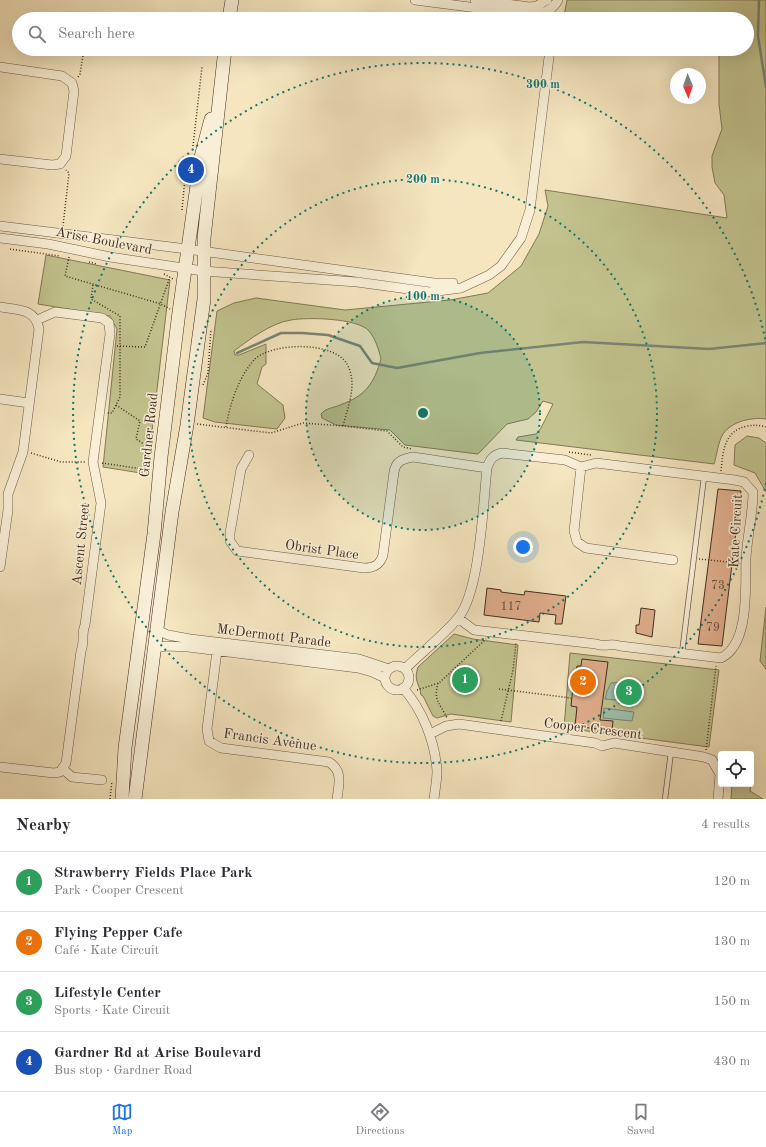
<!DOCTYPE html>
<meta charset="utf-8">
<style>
body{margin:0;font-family:"Old Standard TT",serif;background:#f7f7f7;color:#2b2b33}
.controls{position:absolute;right:12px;bottom:12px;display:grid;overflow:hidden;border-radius:4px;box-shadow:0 4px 16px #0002}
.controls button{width:36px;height:36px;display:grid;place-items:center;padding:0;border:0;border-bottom:1px solid #e1e1e2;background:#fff;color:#2b2b33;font:20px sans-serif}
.compass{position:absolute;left:670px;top:68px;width:36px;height:36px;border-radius:50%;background:#fff;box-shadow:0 4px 16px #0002;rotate:178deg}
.you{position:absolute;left:523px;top:547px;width:14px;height:14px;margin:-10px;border:3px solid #fff;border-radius:50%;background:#1a73e8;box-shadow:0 0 0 6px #1a73e833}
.badge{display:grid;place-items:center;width:26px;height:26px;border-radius:50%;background:#1a73e8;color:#fff;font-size:13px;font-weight:700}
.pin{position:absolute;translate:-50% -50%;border:2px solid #fff;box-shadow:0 1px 4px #0006}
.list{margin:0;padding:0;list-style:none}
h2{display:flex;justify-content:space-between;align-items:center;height:52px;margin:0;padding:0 16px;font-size:17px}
h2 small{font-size:13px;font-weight:400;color:#7c7c81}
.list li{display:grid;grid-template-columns:26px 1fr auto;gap:12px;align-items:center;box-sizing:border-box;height:60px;padding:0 16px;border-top:1px solid #e1e1e2}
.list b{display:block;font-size:15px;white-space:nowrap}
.list p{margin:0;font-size:13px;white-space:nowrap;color:#7c7c81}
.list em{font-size:13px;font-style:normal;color:#7c7c81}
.icon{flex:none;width:22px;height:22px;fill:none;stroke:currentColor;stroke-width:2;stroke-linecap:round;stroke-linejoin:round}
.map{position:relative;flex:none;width:766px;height:799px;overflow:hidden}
.search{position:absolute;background:#fff;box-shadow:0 4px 16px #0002;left:12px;right:12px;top:12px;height:44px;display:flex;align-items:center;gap:10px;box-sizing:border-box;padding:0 14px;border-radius:22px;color:#7c7c81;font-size:15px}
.sheet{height:292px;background:#fff}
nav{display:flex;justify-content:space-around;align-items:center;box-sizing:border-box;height:56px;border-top:1px solid #e1e1e2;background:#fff;font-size:11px;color:#7c7c81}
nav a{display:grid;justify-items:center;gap:2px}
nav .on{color:#1a73e8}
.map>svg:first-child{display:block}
</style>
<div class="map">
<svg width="766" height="799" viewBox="0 0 766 799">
<rect width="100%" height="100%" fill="#f5e6c0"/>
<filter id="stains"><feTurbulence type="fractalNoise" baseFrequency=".005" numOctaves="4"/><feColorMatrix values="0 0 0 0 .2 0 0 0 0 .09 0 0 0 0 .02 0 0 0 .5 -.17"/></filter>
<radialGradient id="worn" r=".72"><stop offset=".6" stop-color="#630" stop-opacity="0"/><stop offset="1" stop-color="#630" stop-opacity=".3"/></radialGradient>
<path fill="#c2c38e" stroke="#837858" d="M567,0H766V419C752,417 732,421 723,434C718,442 717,455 714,464L516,440L518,437L536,434L541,428L553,404L543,401L536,412L528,419L507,424L478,454L405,445L390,430L336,425L322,418L321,414C326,408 333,408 340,405C365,396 374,384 381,359C379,350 375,338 369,331C358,318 307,317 291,320C271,323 250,339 234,351L235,355H239L266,344V364L262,367L257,384L283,405L285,418L277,429L215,422L203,418L217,311L234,303L256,298L345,310L450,300L488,293L521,266L539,234L548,206L545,190L727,218L724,195L715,183L712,167V156L722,129L719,104V49H747V19H566L564,16Z
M46,255L170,280L147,474L103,467L117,329L110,316L38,304Z
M747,436L759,438L766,443V492L755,473L734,465L735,445Z
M766,607V669L760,661Z
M454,634L473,639L518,645L511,722L451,714L437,718L433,716L423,696L421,695C420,684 413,681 418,667Z
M570,653L719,670L709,747L564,728Z
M732,784H751L750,791L763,799H731Z"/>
<path fill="#9dc0ad" stroke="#798575" d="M626,682L625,688L631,689V696H626V701L605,699L607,691L611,683Z
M604,708L634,712L632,721L603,718Z"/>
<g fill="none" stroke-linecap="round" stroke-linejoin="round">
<path stroke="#798575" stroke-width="2.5" d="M759,0L758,36L766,87
M237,353L281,333H302L328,335L360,346L372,363L397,368L480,353L583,342L709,349L766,343"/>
</g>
<path fill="#e0ae8c" stroke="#442c22" d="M718,489L741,491L722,646L698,644Z
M487,588L501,590V592L524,595L525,591L566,596L562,624H555L556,615L540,613L539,622L484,615Z
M641,608L655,610L652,637L636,633V625H639Z
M582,659L608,662L600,720L613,721L612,731L575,726L577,707L571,706L574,677H576L577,666H581Z"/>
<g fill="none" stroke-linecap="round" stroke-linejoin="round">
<g stroke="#705a4a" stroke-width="6">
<path id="lane" d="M682,653L704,477
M665,799L671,752"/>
</g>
<g stroke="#705a4a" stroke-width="10">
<path id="street" d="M415,0L532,15C543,14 553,10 558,0
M475,0L530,7L537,6L547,0
M0,67L62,76L72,83L74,91L66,156L60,164L52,165L0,159
M0,226L187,249L434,283H453
M0,238L48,244L110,257L203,271L357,282L430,292L461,288L489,275L501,266L521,238L530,210L550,49
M0,307C18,310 35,308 39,329L23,452L8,494V510L0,567
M0,399L29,403
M249,455L241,469L230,533V541L237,551L364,568C374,568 380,565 383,555L394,472C396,461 402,459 413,457L487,468
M581,467L574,531L577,542L586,548L673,560
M157,630L168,635L190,639L359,659L389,669
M155,648L166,646L188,647L358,668L372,672L385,678
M217,651L207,729L209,741L221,748L329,762C343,771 339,784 337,799
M385 678a12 12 0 1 1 24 0a12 12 0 1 1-24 0Z
M405,669C422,652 443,636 458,618C480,592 483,505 487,468C490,459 493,455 502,453L565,460L581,467L596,463L735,480L744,482L753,492C753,514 747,537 746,559C745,587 750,644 721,658L620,646C611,642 606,648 596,644L474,630L458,618
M403,688C423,710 435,742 437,771C437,780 435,790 434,799
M430,734L446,726L459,724L595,743L602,746L614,743L704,757L712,760L720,774L718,799
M0,767L54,773L60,772L66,763L81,651C85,641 81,634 85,625L101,503L93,462L110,334L109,323L102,318L55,312L37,320
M63,769L72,777L102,780"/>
</g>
<g stroke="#442c22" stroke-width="14">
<path id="secondary" d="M229,19L232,0
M122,799L125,748L154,534L161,457L179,312L201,157L211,119
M135,799L172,512L187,425L204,299V238L225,49"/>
</g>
<path stroke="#442c22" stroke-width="1.5" stroke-dasharray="1 2" stroke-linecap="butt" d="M78,77L80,74L84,49
M193,146L202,67
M182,210L186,167L190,155
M63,226L69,173L66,170
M10,249L60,256
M69,257L65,276L161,304L170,309
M89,262L97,264
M164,274L173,279
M93,285L91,299L120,316V397L112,413H107
M117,346L145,347L170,277
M203,385L208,373L211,329
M116,405L140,421L136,439L152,449
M197,424L271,433L303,423L343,426L387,431L403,447L412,449
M226,427C230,404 238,378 254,360C271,342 334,341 347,364C358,384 348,406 343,426
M569,452L591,455
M31,453L61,462H86
M102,463L149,470
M721,471C723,451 724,431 747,426C754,425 759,425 766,427
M699,559L739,563
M438,683C433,701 440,703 447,718
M499,689L571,698
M417,690L439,683L486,639
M501,721L513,670L516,643
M706,750L716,666
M110,799L112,781"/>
<use href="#lane" stroke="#f8efd6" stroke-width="4.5"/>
<use href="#street" stroke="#f8efd6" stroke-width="9"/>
<use href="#secondary" stroke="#f8efd6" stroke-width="13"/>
</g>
<circle cx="423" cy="413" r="117" fill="#0f766e" fill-opacity=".12"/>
<g fill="none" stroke="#0f766e" stroke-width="2" stroke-dasharray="2 4">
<circle cx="423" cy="413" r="117"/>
<circle cx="423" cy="413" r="234"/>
<path d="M766 483A350 350 0 1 1 766 343"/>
</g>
<g text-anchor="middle" stroke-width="3" stroke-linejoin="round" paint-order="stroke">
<g font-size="12" fill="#6b4c3c">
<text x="718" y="589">73</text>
<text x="511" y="610">117</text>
<text x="713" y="631">79</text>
</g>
<g font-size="14" fill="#442c22" stroke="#f8efd6">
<text transform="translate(104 240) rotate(11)" y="5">Arise Boulevard</text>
<text transform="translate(148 435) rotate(-84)" y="5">Gardner Road</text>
<text transform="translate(735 531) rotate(-87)" y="5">Kate Circuit</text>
<text transform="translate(80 544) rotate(-84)" y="5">Ascent Street</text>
<text transform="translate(322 549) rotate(8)" y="5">Obrist Place</text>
<text transform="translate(274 635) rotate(7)" y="5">McDermott Parade</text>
<text transform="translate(593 728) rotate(7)" y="5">Cooper Crescent</text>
<text transform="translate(270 739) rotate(8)" y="5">Francis Avenue</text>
</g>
</g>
<circle cx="423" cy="413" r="6" fill="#0f766e" stroke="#f8efd6" stroke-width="2"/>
<g font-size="12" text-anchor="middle" font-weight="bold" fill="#0f766e" stroke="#f8efd6" stroke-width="3" stroke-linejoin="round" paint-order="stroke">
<text x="543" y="88">300 m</text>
<text x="423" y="183">200 m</text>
<text x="423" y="300">100 m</text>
</g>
<rect width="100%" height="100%" filter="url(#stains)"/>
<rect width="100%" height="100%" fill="url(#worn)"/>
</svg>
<div class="controls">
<button><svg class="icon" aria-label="locate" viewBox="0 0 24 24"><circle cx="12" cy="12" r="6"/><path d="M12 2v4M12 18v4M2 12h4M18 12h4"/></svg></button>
</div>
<svg class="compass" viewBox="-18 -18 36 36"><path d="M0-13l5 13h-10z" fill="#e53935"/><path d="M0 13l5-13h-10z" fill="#7c7c81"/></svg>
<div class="you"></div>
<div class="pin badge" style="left:465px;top:680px;background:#2e9e5b">1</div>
<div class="pin badge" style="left:583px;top:682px;background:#e8710a">2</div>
<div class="pin badge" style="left:629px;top:692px;background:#2e9e5b">3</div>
<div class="pin badge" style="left:191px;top:170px;background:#1a4fb4">4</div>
<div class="search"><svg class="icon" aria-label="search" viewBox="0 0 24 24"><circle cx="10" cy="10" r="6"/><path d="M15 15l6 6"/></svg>Search here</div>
</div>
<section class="sheet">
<h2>Nearby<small>4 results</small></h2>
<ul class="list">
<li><span class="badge" style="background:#2e9e5b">1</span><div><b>Strawberry Fields Place Park</b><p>Park · Cooper Crescent</p></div><em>120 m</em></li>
<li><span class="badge" style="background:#e8710a">2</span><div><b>Flying Pepper Cafe</b><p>Café · Kate Circuit</p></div><em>130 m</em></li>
<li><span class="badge" style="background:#2e9e5b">3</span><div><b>Lifestyle Center</b><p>Sports · Kate Circuit</p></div><em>150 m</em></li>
<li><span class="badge" style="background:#1a4fb4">4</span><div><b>Gardner Rd at Arise Boulevard</b><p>Bus stop · Gardner Road</p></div><em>430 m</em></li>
</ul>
</section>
<nav>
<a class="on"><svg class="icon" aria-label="map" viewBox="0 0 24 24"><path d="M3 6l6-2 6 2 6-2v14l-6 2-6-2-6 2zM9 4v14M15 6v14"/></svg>Map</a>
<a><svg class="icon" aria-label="directions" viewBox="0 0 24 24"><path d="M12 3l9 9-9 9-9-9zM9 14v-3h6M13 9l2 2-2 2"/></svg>Directions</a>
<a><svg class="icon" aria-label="saved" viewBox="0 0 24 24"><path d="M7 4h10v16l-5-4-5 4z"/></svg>Saved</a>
</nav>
